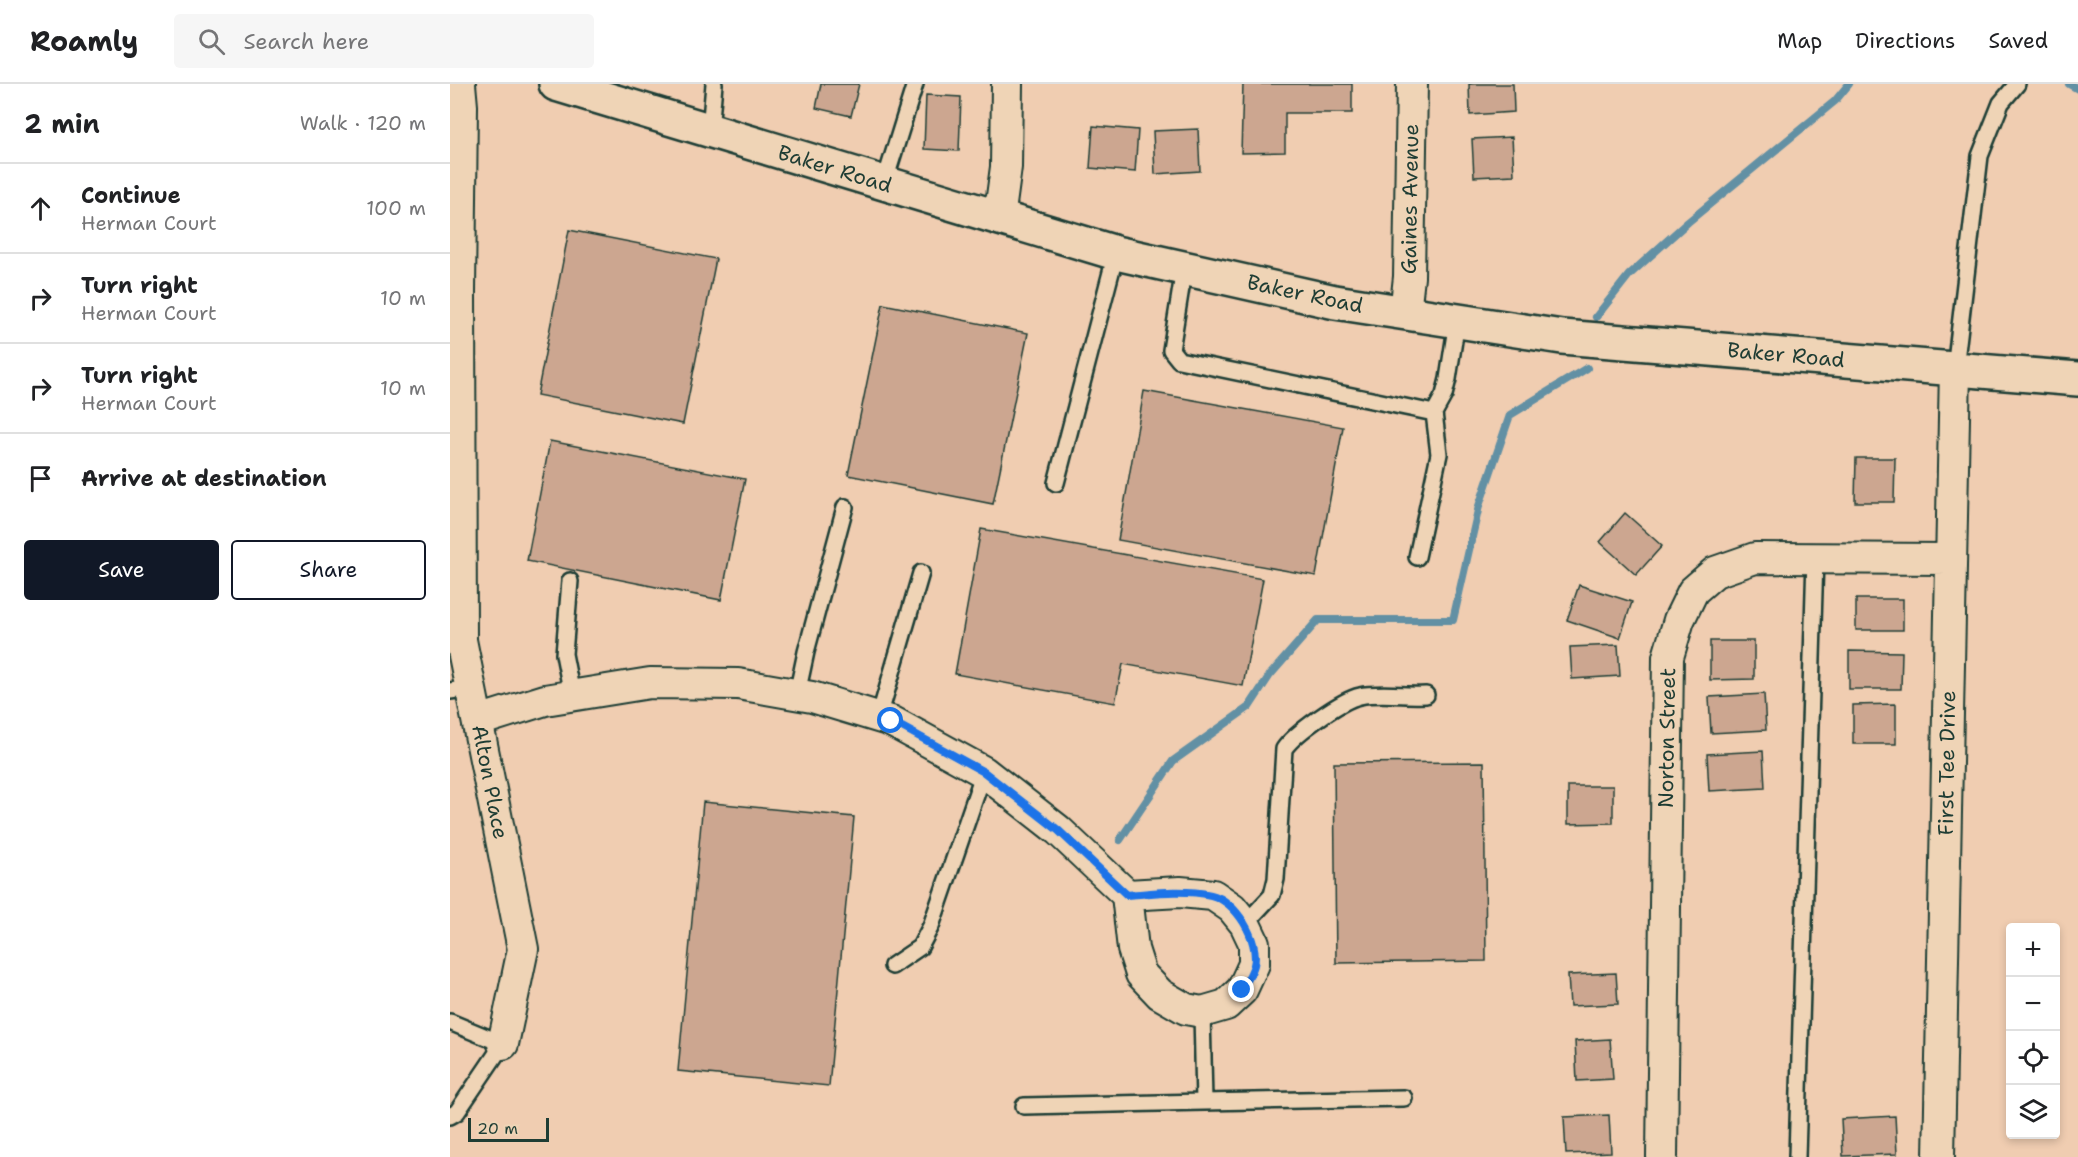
<!DOCTYPE html>
<meta charset="utf-8">
<style>
body{margin:0;font-family:"Shantell Sans",sans-serif;background:#f6f6f6;color:#202124}
.controls{position:absolute;right:18px;bottom:18px;display:grid;overflow:hidden;border-radius:6px;box-shadow:0 3px 9px #0003}
.controls button{width:54px;height:54px;display:grid;place-items:center;padding:0;border:0;border-bottom:2px solid #e0e0e0;background:#fff;color:#202124;font:30px sans-serif}
.scale{position:absolute;left:18px;bottom:15px;width:81px;box-sizing:border-box;padding-left:6px;border:3px solid #1f3d34;border-top:0;font-size:16px;line-height:21px;white-space:nowrap;color:#1f3d34;-webkit-text-stroke:4px #efd4b6;paint-order:stroke}
.stop{position:absolute;width:18px;height:18px;margin:-14px;border:4px solid #1a73e8;border-radius:50%;background:#fff}
.stop.end{background:#1a73e8;border-color:#fff;box-shadow:0 2px 6px #0008}
.list{margin:0;padding:0;list-style:none}
h2{display:flex;justify-content:space-between;align-items:center;height:78px;margin:0;padding:0 24px;font-size:26px}
h2 small{font-size:20px;font-weight:400;color:#757577}
.list li{display:grid;grid-template-columns:39px 1fr auto;gap:18px;align-items:center;box-sizing:border-box;height:90px;padding:0 24px;border-top:2px solid #e0e0e0}
.list b{display:block;font-size:22px;white-space:nowrap}
.list p{margin:0;font-size:20px;white-space:nowrap;color:#757577}
.list em{font-size:20px;font-style:normal;color:#757577}
.actions{display:flex;gap:12px;padding:18px 24px}
.actions a{flex:1;padding:14px 0;border:2px solid #111827;border-radius:6px;text-align:center;font-size:21px;color:#111827}
.actions .main{background:#111827;color:#fff}
.icon{flex:none;width:33px;height:33px;fill:none;stroke:currentColor;stroke-width:2;stroke-linecap:round;stroke-linejoin:round}
.map{position:relative;flex:none;width:1628px;height:1073px;overflow:hidden}
header{display:flex;align-items:center;gap:36px;box-sizing:border-box;height:84px;padding:0 30px;background:#fff;border-bottom:2px solid #e0e0e0}
header strong{font-size:28px}
nav{display:flex;gap:33px;margin-inline-start:auto;font-size:21px}
.search{width:420px;height:54px;background:#f6f6f6;display:flex;align-items:center;gap:15px;box-sizing:border-box;padding:0 21px;border-radius:6px;color:#757577;font-size:22px}
main{display:flex}
aside{flex:1;background:#fff}
.map>svg:first-child{display:block}
</style>
<header>
<strong>Roamly</strong>
<div class="search"><svg class="icon" aria-label="search" viewBox="0 0 24 24"><circle cx="10" cy="10" r="6"/><path d="M15 15l6 6"/></svg>Search here</div>
<nav><a>Map</a><a>Directions</a><a>Saved</a></nav>
</header>
<main>
<aside>
<h2>2 min<small>Walk · 120 m</small></h2>
<ul class="list">
<li><svg class="icon" aria-label="ahead" viewBox="0 0 24 24"><path d="M12 20V5M6 11l6-6 6 6"/></svg><div><b>Continue</b><p>Herman Court</p></div><em>100 m</em></li>
<li><svg class="icon" aria-label="right" viewBox="0 0 24 24"><path d="M7 20v-9h11M14 6l5 5-5 5"/></svg><div><b>Turn right</b><p>Herman Court</p></div><em>10 m</em></li>
<li><svg class="icon" aria-label="right" viewBox="0 0 24 24"><path d="M7 20v-9h11M14 6l5 5-5 5"/></svg><div><b>Turn right</b><p>Herman Court</p></div><em>10 m</em></li>
<li><svg class="icon" aria-label="arrive" viewBox="0 0 24 24"><path d="M6 21V4h12l-3 4 3 4H6"/></svg><div><b>Arrive at destination</b></div></li>
</ul>
<div class="actions"><a class="main">Save</a><a>Share</a></div>
</aside>
<div class="map">
<svg width="1628" height="1073" viewBox="0 0 1628 1073">
<rect width="100%" height="100%" fill="#f0cdb1"/>
<filter id="ink" filterUnits="userSpaceOnUse"><feTurbulence type="fractalNoise" baseFrequency=".0167" numOctaves="2"/><feDisplacementMap in="SourceGraphic" scale="12" xChannelSelector="R" yChannelSelector="G"/><feConvolveMatrix kernelMatrix="1 2 1 2 8 2 1 2 1" color-interpolation-filters="sRGB"/></filter>
<g filter="url(#ink)">
<g fill="none" stroke-linecap="round" stroke-linejoin="round">
<path stroke="#6290a4" stroke-width="8" d="M1619,0L1628,5
M1146,233L1179,191L1238,138L1385,17L1399,0
M670,756L723,677L799,623L820,591L868,536H1003L1029,422L1060,331L1137,284"/>
</g>
<path fill="#cca690" stroke="#1f3d34" stroke-width="1.5" d="M371,0H409L401,32L366,24Z
M793,0H902V29H835V68L791,69Z
M1019,0H1063L1064,28L1020,31Z
M476,11L511,13L509,67L474,65Z
M643,42L688,46L685,88L640,84Z
M748,45L750,87L705,90L703,47Z
M1062,53L1064,91L1024,93L1022,55Z
M119,146L266,175L233,340L87,311Z
M433,220L578,249L543,420L398,391Z
M694,307L893,343L866,492L668,456Z
M100,357L295,395L271,516L77,477Z
M1406,374H1445L1444,418H1405Z
M1175,429L1212,462L1186,491L1150,458Z
M531,445L813,495L793,602L673,580L665,619L505,590Z
M1129,501L1182,518L1170,554L1117,536Z
M1406,515H1453V546H1406Z
M1260,557H1304V595L1260,596Z
M1168,561L1170,592L1122,595L1120,563Z
M1399,567L1452,568L1451,605H1399Z
M1314,610L1316,646L1261,649L1259,613Z
M1446,620V660H1403V621Z
M1313,667L1315,704L1259,707L1257,670Z
M1034,678L1036,877L886,879L884,679Z
M1118,702H1163V739L1118,740Z
M253,718L404,733L379,1002L228,987Z
M1166,889L1168,920L1120,922L1118,891Z
M1160,955L1163,995L1127,997L1125,957Z
M1159,1031L1161,1068L1116,1070L1114,1033Z
M1445,1032L1447,1070L1393,1072L1391,1035Z"/>
<g fill="none" stroke-linecap="round" stroke-linejoin="round">
<g stroke="#1f3d34" stroke-width="20">
<path id="lane" d="M260,47L264,0
M434,100L465,0
M734,185L721,266L729,276L984,329
M1505,285L1530,72L1551,19L1567,0
M606,399L666,169
M967,473L989,370L984,329L994,311L998,295L1007,237
M120,497L114,570L122,611
M0,607L21,604
M347,610L356,568L395,423
M429,633L471,489
M795,840L822,811L826,795L834,665C844,650 891,616 910,612C926,608 958,612 976,611
M442,882L470,863L481,842L534,688
M752,928L754,1018L954,1014
M0,938L53,960L7,1028L0,1032
M574,1022L754,1018
M1347,1073L1365,474"/>
</g>
<g stroke="#1f3d34" stroke-width="34">
<path id="street" d="M10,0L12,22L10,208L11,556L73,865L53,960
M549,135L556,83L557,0
M955,229L959,193L962,0
M28,637L95,616L200,599L288,600L362,613L441,637L534,688L608,746L677,811L683,865L691,890L710,910L736,925L752,928L776,921L792,906L804,880V859L795,840L782,824L763,811L730,808L677,811
M1212,1073L1218,573L1229,536L1243,507L1265,488L1305,474L1500,475
M1489,1073L1505,285"/>
</g>
<g stroke="#1f3d34" stroke-width="38">
<path id="secondary" d="M106,0L666,169L885,218L1112,253L1628,295"/>
</g>
<use href="#lane" stroke="#efd4b6" stroke-width="15"/>
<use href="#street" stroke="#efd4b6" stroke-width="30"/>
<use href="#secondary" stroke="#efd4b6" stroke-width="33"/>
</g>
</g>
<g fill="none" stroke-linecap="round" stroke-linejoin="round" filter="url(#ink)">
<path stroke="#1a73e8" stroke-width="8" d="M441,637L534,688L608,746L677,811C704,809 733,805 761,811C785,816 810,856 804,881C802,889 796,898 792,906"/>
</g>
<g text-anchor="middle" stroke-width="4.5" stroke-linejoin="round" paint-order="stroke">
<g font-size="21" fill="#1f3d34" stroke="#efd4b6">
<text transform="translate(385 85) rotate(17)" y="7">Baker Road</text>
<text transform="translate(960 115) rotate(-89)" y="7">Gaines Avenue</text>
<text transform="translate(855 210) rotate(12)" y="7">Baker Road</text>
<text transform="translate(1336 271) rotate(5)" y="7">Baker Road</text>
<text transform="translate(1217 654) rotate(-89)" y="7">Norton Street</text>
<text transform="translate(1497 679) rotate(-89)" y="7">First Tee Drive</text>
<text transform="translate(40 698) rotate(79)" y="7">Alton Place</text>
</g>
</g>
</svg>
<div class="controls">
<button>+</button>
<button>−</button>
<button><svg class="icon" aria-label="locate" viewBox="0 0 24 24"><circle cx="12" cy="12" r="6"/><path d="M12 2v4M12 18v4M2 12h4M18 12h4"/></svg></button>
<button><svg class="icon" aria-label="layers" viewBox="0 0 24 24"><path d="M12 4l9 5-9 5-9-5zM3 14l9 5 9-5"/></svg></button>
</div>
<div class="scale">20 m</div>
<div class="stop" style="left:441px;top:637px"></div>
<div class="stop end" style="left:792px;top:906px"></div>
</div>
</main>
